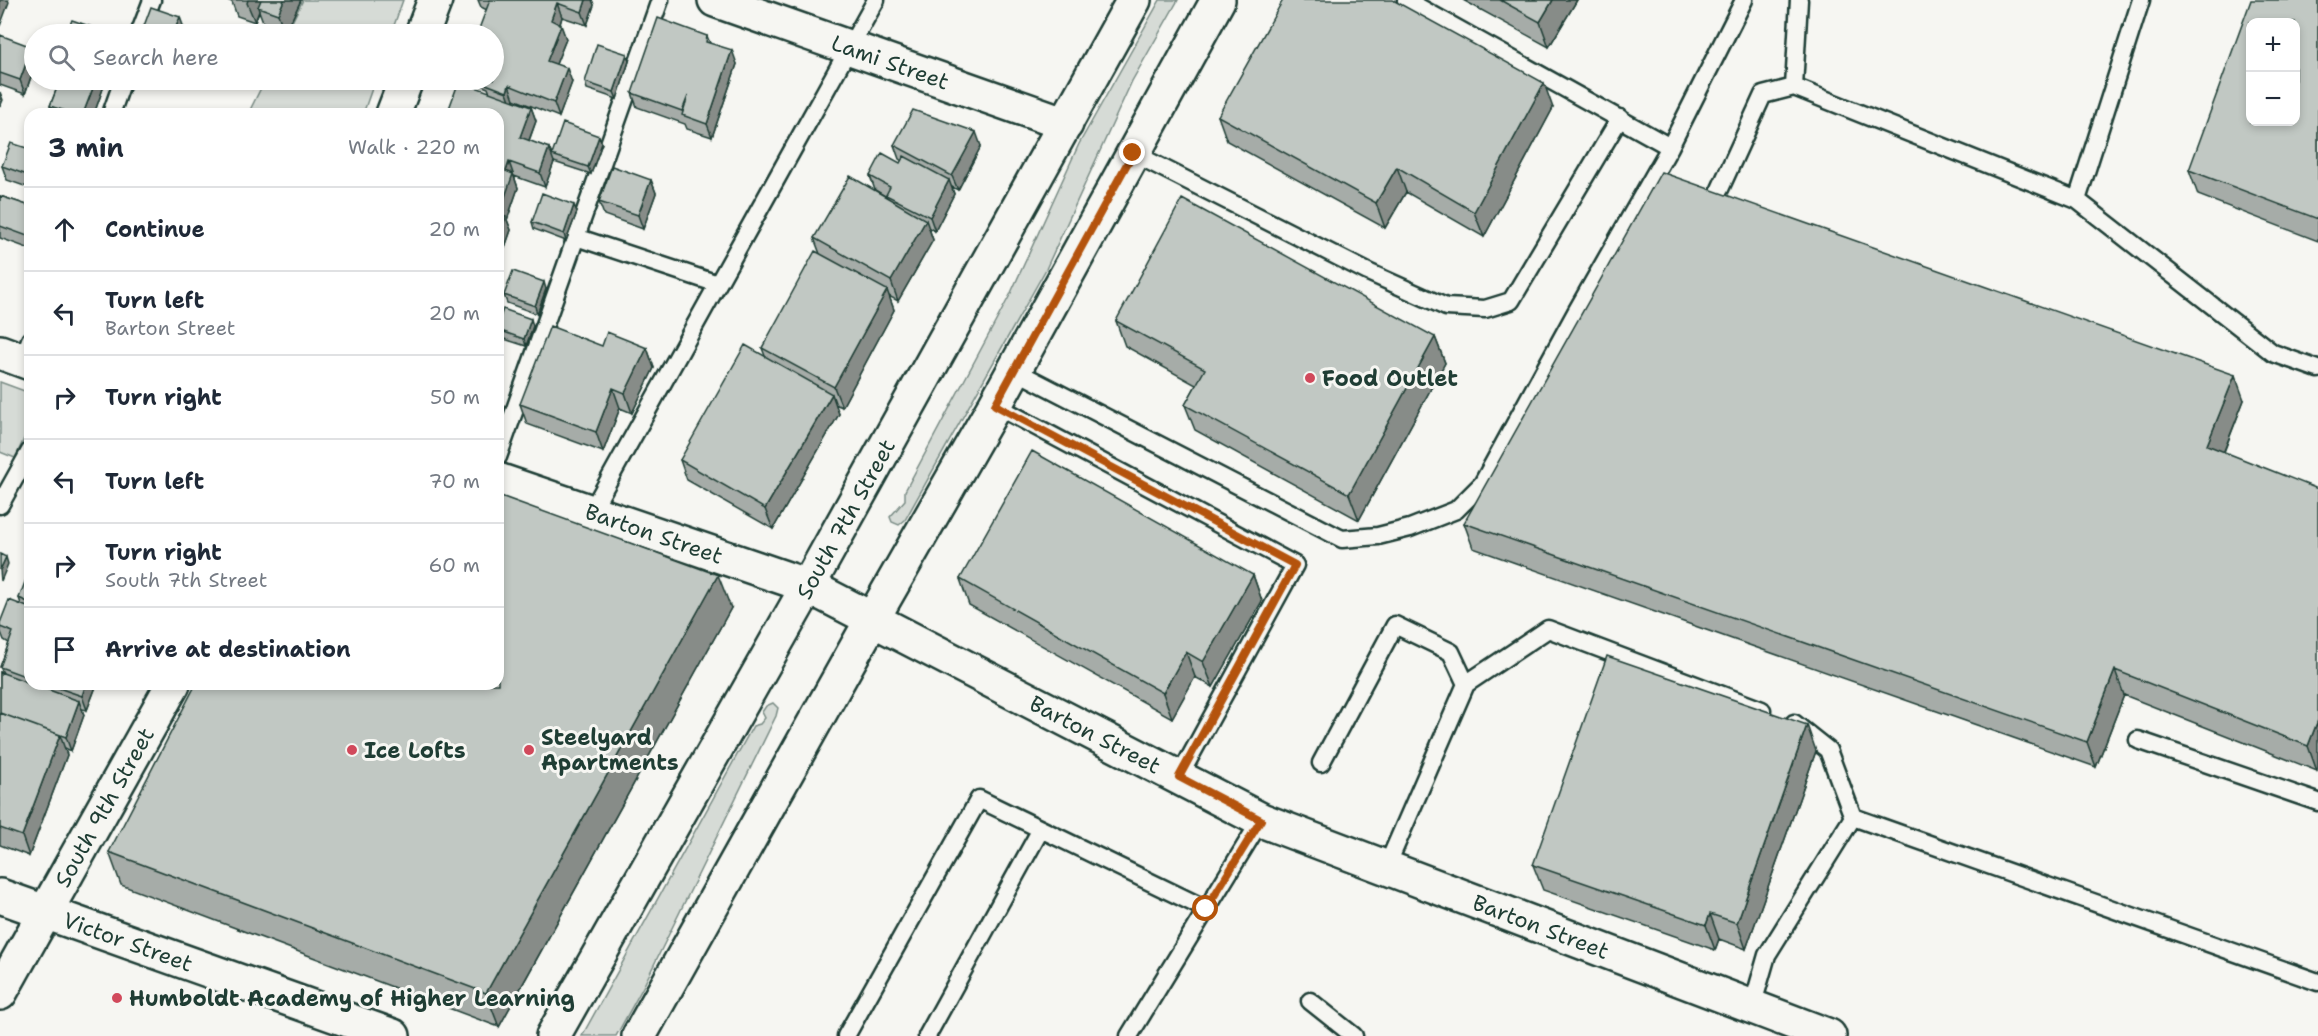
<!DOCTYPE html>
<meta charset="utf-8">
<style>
body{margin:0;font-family:"Shantell Sans",sans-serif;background:#f2f2f3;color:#1f2937}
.controls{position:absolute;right:18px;top:18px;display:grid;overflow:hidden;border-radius:12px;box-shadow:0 3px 9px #0003}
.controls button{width:54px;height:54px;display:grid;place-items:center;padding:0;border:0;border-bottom:2px solid #e0e1e3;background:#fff;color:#1f2937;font:30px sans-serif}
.stop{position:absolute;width:18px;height:18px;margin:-14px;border:4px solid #b45309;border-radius:50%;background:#fff}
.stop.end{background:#b45309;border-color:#fff;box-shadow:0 2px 6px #0008}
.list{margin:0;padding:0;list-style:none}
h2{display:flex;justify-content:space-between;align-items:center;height:78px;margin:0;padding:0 24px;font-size:26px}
h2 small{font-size:20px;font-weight:400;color:#747a83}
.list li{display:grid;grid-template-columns:39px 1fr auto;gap:18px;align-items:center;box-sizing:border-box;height:84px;padding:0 24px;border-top:2px solid #e0e1e3}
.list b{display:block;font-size:22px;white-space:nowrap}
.list p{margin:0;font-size:20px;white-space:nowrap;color:#747a83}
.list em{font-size:20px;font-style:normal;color:#747a83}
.icon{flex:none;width:33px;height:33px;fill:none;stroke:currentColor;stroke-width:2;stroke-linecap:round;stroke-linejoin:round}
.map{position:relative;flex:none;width:2318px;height:1036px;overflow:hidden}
.search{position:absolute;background:#fff;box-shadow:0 3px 9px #0003;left:24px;top:24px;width:480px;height:66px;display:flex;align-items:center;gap:15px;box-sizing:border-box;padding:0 21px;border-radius:33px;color:#747a83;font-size:22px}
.panel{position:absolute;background:#fff;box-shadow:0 3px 9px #0003;left:24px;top:108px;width:480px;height:582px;border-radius:18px}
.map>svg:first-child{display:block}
</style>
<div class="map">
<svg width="2318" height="1036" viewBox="0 0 2318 1036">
<rect width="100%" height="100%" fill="#f6f6f2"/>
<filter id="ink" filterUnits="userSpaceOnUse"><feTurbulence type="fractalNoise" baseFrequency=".0167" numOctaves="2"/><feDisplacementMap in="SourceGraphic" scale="12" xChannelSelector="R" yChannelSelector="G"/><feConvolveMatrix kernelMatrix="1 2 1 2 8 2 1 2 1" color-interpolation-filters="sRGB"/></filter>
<g filter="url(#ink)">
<path fill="#d6dbd6" stroke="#7a8c85" stroke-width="1.5" d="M303,0H403L391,34H286Z
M1160,0H1178L1132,81L1046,269L905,520L899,525L892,522L890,517L905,500V491L1010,295L1079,144Z
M265,80H375L363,114H248Z
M0,382L30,393V426L15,458L0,452Z
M773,703L778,708L776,716L644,985L616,1036H582L753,726L760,724L765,718L762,712L766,706Z"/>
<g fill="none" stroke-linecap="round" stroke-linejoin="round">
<g stroke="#1f3d34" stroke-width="21">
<path id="service" d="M1406,0L1670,147
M1799,0L1794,87L2077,200
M2141,0L2077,200L2273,353L2318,369
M139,34L152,0
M111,114L123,80
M1133,153L1368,272L1446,307L1485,309L1511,301L1620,118
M1720,189L1763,95L1794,87
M576,237L718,284
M23,360L30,340
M1014,370L1342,539L1378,536L1410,528L1456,510L1482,484L1576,312L1670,147L1744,0
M995,405L1295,565L1179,777
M498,457L660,0
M0,505L30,451
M591,512L876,0
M1794,723L1828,750L1853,817L2318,982
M2138,740L2318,802
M1321,763L1395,625L1451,652L1466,684
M1386,868L1466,684L1548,629L1762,710
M1310,1001L1354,1036
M1752,1007L1767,955L1853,817
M846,1036L979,799L1206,909
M927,1036L1041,829
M1129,1036L1261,820"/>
</g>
<g stroke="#1f3d34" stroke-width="38">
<g id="minor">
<path id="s1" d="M715,0L1066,124"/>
<path d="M422,34L435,0"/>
<path d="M393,114L406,80"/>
<path d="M0,352L30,363"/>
<path id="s2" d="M498,480L808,586L1261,820L1829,1036"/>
<path id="s3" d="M0,896L393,1036"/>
<path id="s4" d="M0,993L173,684"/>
</g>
</g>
<g stroke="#1f3d34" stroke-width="38">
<g id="primary">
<path id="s5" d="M553,1036L808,586L1134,0"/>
<path d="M639,1036L873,618L995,405L1218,0"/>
</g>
</g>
<use href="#service" stroke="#f6f6f2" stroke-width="16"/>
<use href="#minor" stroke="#f6f6f2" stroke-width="33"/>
<use href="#primary" stroke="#f6f6f2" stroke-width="33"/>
</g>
<path fill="#a6aca8" stroke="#1f3d34" stroke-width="1.5" d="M227,0H301L285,34L265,27L259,11L255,22L237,16L232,2Z
M478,0H592L594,5L587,25L562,17L560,24L566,39L556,64L572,82L559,117L514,99V101L531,107L536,121L529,141L549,148L552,155L602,143L591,174L554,162L545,187L514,176L518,188L507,220L511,230L499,264L498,114L488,88L470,81L469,80H494L487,10L481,7Z
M1463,0H1577L1549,47Z
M2318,0V241L2198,195L2189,170Z
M0,35L34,53V68L25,94L0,85Z
M707,36L710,43L737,64L712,137L687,129L685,124L637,107L632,93Z
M629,61L617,99L587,89L585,82Z
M60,80H106L94,114H53L50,106Z
M1553,108L1484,237L1406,192L1385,228L1227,141L1218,116Z
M894,145L981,146L958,190L952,187L954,194L935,231L929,228L933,240L898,301L889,296L894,310L842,407L835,404L839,414L773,529L687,480L680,460L765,356L762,348L820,254L814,238L888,198L887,197L875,190L870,176L900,163L902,161L899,159Z
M30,149V188L7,180L2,166Z
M651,180L656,193L643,229L604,215L599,202Z
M0,196L30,206V249L0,238Z
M577,212L566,241L534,229L532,222Z
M546,289L537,314L507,303L504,295Z
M1116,321L1435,337L1445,363L1359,520L1195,430L1185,405L1196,385L1125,346Z
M498,323L533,326L526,346L498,337Z
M602,346L647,348L654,368L632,413L620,408L603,452L527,424L520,404Z
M2244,400L2224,452L2317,771L2124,695L2096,767L1473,548L1464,523Z
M1253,575L1262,601L1213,687L1195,677L1172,718L969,605L960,579Z
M30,578V684H97L87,710L82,709L84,715L71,751L65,748L67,755L29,856L0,845V672L3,673L0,667L9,643L4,640L0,630V623L21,604L19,598Z
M731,608L499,1027L121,885L109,852Z
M1816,751L1746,949L1719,939L1715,950L1543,890L1533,865Z"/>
<path fill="#878c88" stroke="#1f3d34" stroke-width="1.5" d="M0,0H8L9,2L0,26Z
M248,0H263L258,7L259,11L255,22L247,3Z
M284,0H301L285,34L278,14Z
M586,0H592L594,5L587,25L582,12Z
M1553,0H1577L1549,47L1540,22Z
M557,3L562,17L557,34L551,20Z
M180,17L185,31L184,34H173Z
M561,25L566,39L552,74L547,61Z
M32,47L34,53V68L25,94L20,80Z
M732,50L737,64L712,137L707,124Z
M627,54L629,61L617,99L614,92Z
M567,68L572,82L559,117L554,103Z
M96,80H106L94,114H83Z
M1544,83L1553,108L1484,237L1474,212Z
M509,85L514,99L512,106L507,92Z
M0,92L3,100L0,107Z
M531,107L536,121L525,151L520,137Z
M976,132L981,146L958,190L952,176Z
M599,136L602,143L591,174L588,167Z
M549,148L554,162L545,187L540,173Z
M509,162L518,188L507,220L511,230L499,264V214L506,171Z
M1397,167L1406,192L1385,228L1376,203Z
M651,180L656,193L643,229L638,215Z
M949,180L954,194L935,231L930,217Z
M574,205L577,212L566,241L564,234Z
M926,220L933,240L898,301L891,281Z
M544,282L546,289L537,314L535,306Z
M887,290L894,310L842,407L834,387Z
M531,319L533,326L526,346L524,339Z
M1435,337L1445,363L1359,520L1349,494Z
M647,348L654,368L632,413L625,393Z
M2235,375L2244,400L2216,471L2207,445Z
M613,388L620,408L603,452L596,432Z
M832,394L839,414L773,529L765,509Z
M6,557L8,564L1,581L0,570Z
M718,575L731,608L499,1027L486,993Z
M1253,575L1262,601L1213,687L1203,662Z
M1186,652L1195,677L1172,718L1163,693Z
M2115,670L2124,695L2096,767L2087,742Z
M86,684H97L87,710L82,696Z
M79,701L84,715L71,751L66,737Z
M2318,720V768L2317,771L2308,746Z
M1807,725L1816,751L1746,949L1737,923Z
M60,735L67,755L29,856L22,836Z
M1710,914L1719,939L1715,950L1706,925Z"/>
<path fill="#c1c8c3" stroke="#1f3d34" stroke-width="1.5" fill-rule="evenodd" d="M261,0H284L278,14L258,7Z
M490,0H586L582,12L557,3L551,20L561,25L547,61L567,68L554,103L509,85L507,92L486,84L488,80H494V34H477Z
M1283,0H1393L1544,83L1474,212L1397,167L1376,203L1218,116Z
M1500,0H1553L1540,22Z
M2251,0H2318V219L2189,170ZM2250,22H2295V122H2250Z
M151,7L180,17L173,34H141Z
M658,18L707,36L706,42L732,50L707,124L682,115L688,96L682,111L632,93Z
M72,20L112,34H66Z
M0,35L32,47L20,80L0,73Z
M597,44L627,54L614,92L585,82Z
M60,80H96L83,114H75L50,106Z
M459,81L531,107L520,137L549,148L540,173L509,162L506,171L513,174L499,214L506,217L498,238V114H447Z
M913,110L976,132L952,176L894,145Z
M563,123L599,136L588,167L552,155Z
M11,143L30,149V176L2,166Z
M882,153L900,163L904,156L949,180L930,217L886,195L890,187L870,176Z
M612,166L651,180L638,215L599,202Z
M1661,172L2235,375L2207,445L2318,489V720L2308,746L2115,670L2087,742L1464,523Z
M850,176L926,220L891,281L814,238Z
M542,193L574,205L564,234L532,222Z
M0,196L30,206V237L0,226Z
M1182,199L1435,337L1349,494L1185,405L1205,369L1116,321Z
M815,251L887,290L834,387L762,348Z
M513,271L544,282L535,306L504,295Z
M503,309L531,319L524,339L498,330V323Z
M550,326L602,346L607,332L647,348L625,393L613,388L596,432L520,404Z
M745,345L832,394L765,509L680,460Z
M1032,451L1253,575L1203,662L1186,652L1163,693L960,579Z
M498,495L718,575L486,993L109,852L196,684H498Z
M0,554L6,557L0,570Z
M27,577L30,578V603L19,598Z
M9,600L30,608V678L0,667L13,632L0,627V623Z
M1607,656L1807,725L1737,923L1710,914L1706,925L1533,865Z
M0,672L79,701L66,737L0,713Z
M47,684H86L82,696Z
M0,713L60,735L22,836L0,828Z"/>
</g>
<g fill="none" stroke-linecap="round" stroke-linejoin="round" filter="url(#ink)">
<path stroke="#b45309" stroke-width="8" d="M1133,153L995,405L1295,565L1179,777L1261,820L1206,909"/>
</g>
<g fill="#d1495b" stroke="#f6f6f2" stroke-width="2">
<circle cx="1310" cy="378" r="6"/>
<circle cx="352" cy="750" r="6"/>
<circle cx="529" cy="750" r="6"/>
<circle cx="117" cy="998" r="6"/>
</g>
<g text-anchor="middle" stroke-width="6" stroke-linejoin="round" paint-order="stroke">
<g font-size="22" fill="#1f3d34" stroke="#f6f6f2">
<text dy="8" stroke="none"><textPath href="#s1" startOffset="186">Lami Street</textPath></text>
<text dy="8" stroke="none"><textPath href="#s5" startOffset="594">South 7th Street</textPath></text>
<text dy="8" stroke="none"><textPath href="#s2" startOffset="165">Barton Street</textPath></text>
<text dy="8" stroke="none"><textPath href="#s2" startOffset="651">Barton Street</textPath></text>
<text dy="8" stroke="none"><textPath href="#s4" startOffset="213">South 9th Street</textPath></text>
<text dy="8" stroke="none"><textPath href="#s2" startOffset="1137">Barton Street</textPath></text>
<text dy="8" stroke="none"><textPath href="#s3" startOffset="136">Victor Street</textPath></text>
</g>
<g font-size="22" font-weight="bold" fill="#1f3d34" stroke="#f6f6f2" text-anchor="start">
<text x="1322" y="386">Food Outlet</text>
<text x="541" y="745">Steelyard<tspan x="541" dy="25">Apartments</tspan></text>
<text x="364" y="758">Ice Lofts</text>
<text x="129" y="1006">Humboldt Academy of Higher Learning</text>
</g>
</g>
</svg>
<div class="controls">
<button>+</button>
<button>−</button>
</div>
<div class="stop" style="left:1206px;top:909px"></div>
<div class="stop end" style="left:1133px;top:153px"></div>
<div class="search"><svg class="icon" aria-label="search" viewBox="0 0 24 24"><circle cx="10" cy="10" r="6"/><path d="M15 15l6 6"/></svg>Search here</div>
<section class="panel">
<h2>3 min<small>Walk · 220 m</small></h2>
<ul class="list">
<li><svg class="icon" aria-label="ahead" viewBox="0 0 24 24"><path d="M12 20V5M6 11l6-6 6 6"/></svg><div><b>Continue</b></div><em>20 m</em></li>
<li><svg class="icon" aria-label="left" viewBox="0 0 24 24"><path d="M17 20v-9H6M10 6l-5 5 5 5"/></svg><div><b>Turn left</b><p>Barton Street</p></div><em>20 m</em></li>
<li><svg class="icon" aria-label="right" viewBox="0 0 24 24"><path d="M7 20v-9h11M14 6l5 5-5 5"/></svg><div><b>Turn right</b></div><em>50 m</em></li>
<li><svg class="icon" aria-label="left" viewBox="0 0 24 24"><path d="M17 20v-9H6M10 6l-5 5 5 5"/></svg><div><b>Turn left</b></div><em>70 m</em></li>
<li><svg class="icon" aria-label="right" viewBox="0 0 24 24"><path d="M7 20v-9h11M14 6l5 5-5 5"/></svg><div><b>Turn right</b><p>South 7th Street</p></div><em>60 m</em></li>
<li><svg class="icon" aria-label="arrive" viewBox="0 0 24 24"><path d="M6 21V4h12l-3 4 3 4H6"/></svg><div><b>Arrive at destination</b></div></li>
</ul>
</section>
</div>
